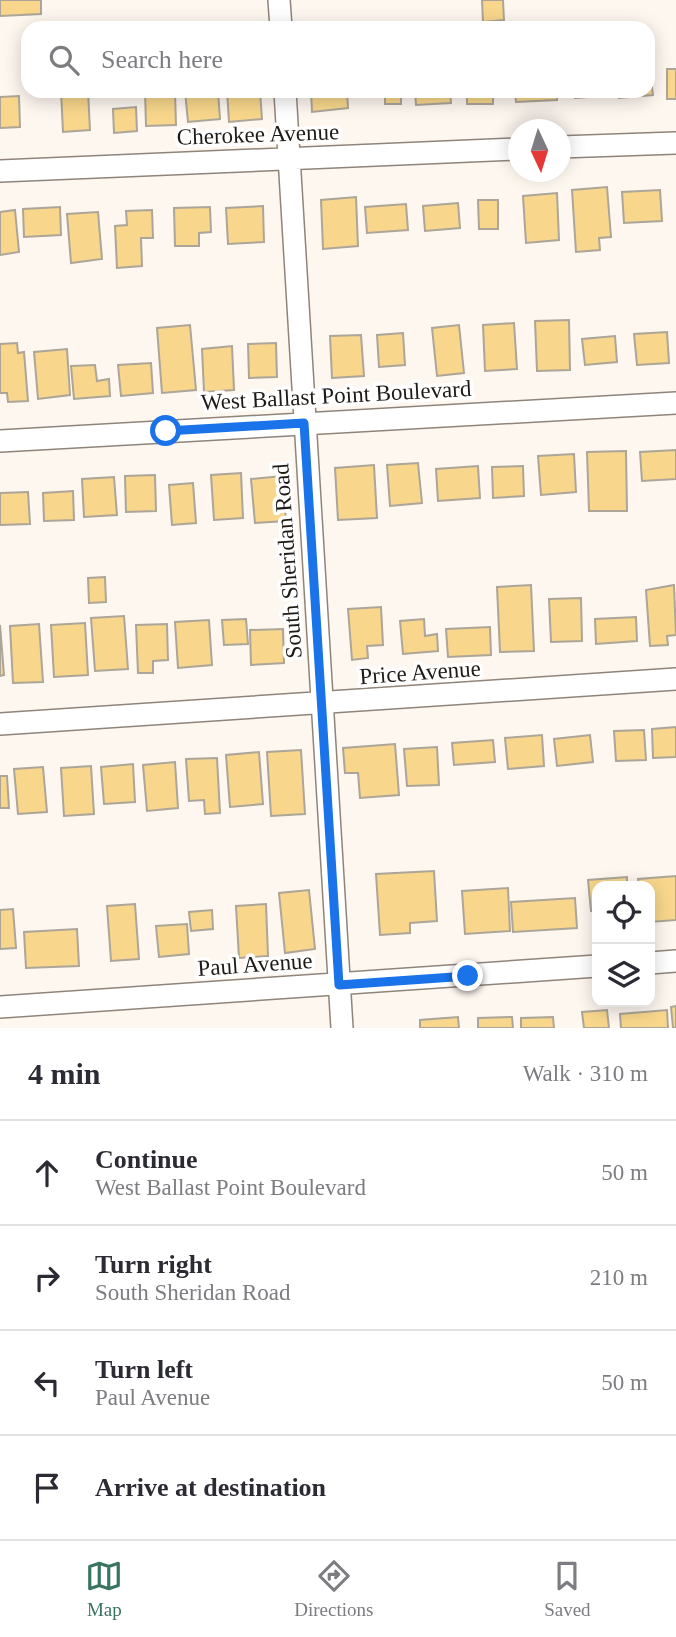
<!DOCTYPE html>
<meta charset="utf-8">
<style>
body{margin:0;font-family:"Times New Roman",serif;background:#f7f7f7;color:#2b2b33}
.controls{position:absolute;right:21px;bottom:21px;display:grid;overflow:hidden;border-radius:14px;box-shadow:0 4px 18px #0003}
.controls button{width:63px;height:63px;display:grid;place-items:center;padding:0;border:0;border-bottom:2px solid #e1e1e2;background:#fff;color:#2b2b33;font:35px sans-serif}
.compass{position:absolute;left:508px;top:119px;width:63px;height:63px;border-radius:50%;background:#fff;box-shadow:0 4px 18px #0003;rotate:176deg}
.stop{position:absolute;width:21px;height:21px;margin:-16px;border:5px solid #1a73e8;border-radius:50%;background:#fff}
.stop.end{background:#1a73e8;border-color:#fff;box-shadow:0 2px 7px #0008}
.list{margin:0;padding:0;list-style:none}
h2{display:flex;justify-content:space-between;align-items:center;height:91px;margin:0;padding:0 28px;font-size:30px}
h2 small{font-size:23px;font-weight:400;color:#7c7c81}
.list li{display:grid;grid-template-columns:46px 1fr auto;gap:21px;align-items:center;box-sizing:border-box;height:105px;padding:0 28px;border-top:2px solid #e1e1e2}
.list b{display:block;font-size:26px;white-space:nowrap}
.list p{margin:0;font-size:23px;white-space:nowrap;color:#7c7c81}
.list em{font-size:23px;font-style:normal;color:#7c7c81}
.icon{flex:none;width:38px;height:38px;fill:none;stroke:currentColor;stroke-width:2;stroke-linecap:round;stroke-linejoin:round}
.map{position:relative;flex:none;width:676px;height:1028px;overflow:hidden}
.search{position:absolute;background:#fff;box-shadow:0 4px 18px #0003;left:21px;right:21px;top:21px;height:77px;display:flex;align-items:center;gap:18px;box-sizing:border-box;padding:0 24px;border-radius:21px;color:#7c7c81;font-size:26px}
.sheet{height:511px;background:#fff}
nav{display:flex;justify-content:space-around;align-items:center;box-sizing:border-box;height:98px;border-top:2px solid #e1e1e2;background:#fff;font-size:19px;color:#7c7c81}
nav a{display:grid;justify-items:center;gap:4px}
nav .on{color:#39745f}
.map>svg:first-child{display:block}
</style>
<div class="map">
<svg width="676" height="1028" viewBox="0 0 676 1028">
<rect width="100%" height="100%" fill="#fef7f0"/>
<path fill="#f8d78c" stroke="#aca598" stroke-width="2" d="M0,0H41V14L0,16Z
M482,0H503L504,20L483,22Z
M648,53L653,95L619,98V91H648Z
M667,69H676V99H667Z
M61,91H88L90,130L63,132Z
M145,91H175L176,125L146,126Z
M185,91H218L220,119L188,122Z
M227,91H260L262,119L229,122Z
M311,91H347L348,108L312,112Z
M369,91H401V104H385V93L369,94Z
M415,91H450L451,103L416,105Z
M467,91H493V104H467Z
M515,91H557V100L516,102Z
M575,91H602V96L575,98Z
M19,96L20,127L0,128V97Z
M136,107L137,131L114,133L113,109Z
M607,187L611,237L599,238L600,250L576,252L572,190Z
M660,190L662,221L624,223L622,192Z
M557,193L559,240L526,243L523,196Z
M356,197L358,246L323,249L321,200Z
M478,200H498V229H479Z
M458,203L460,228L425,231L423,206Z
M406,204L408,230L367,233L365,207Z
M263,206L264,242L228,244L226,208Z
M60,207L61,235L24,237L23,209Z
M210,207L211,232L199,233V246H175L174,208Z
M15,210L19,252L0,255V212Z
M152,210L153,238H141L142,266L117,268L115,226L127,225L126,211Z
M98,212L102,259L71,263L67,214Z
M569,320L570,370L537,371L535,321Z
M514,323L517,369L485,371L483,325Z
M190,325L196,390L162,393L157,328Z
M459,325L464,373L437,376L432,328Z
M667,332L669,363L637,365L634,334Z
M403,333L405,365L379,367L377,335Z
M361,335L364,376L332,378L330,336Z
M615,336L617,362L585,365L582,339Z
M17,343L18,353L24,352L28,401L8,402L7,393H0V344Z
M276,343L277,377L249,378L248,344Z
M232,346L234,390L204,392L202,349Z
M67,349L70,395L38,399L34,352Z
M151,363L153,393L121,396L118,365Z
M95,365L97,381L109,379L110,396L74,399L71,366Z
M676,450V479L642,481L640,452Z
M626,451L627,511H589L587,452Z
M574,454L576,492L541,495L538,456Z
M418,463L422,503L390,506L387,465Z
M374,465L377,518L338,520L335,468Z
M478,466L480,498L438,501L436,469Z
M523,466L524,496L493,498L492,467Z
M241,473L243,518L214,520L211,475Z
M155,475L156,511L126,512L125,476Z
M282,476L286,521L255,523L251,479Z
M114,477L117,515L84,517L82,479Z
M193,483L196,523L172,525L169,485Z
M73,491L74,520L44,521L43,493Z
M28,492L30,524L0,525V493Z
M105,577L106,602L89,603L88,578Z
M531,585L534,651L500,652L497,587Z
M674,585L676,635L667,636L668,645L650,646L646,590Z
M581,598L582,641L551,642L549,599Z
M381,607L383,645L367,646L368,658L352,660L348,609Z
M124,616L128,669L95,671L91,618Z
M636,617L637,641L596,644L595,619Z
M246,619L248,644L224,645L222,620Z
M424,619L425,636L437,634L438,651L403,654L400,621Z
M209,620L212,665L178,668L175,622Z
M85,623L88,675L54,677L51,625Z
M39,624L43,682L13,683L10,626Z
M167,624L168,660L153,661V673H138L136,625Z
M0,625L4,675L0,676Z
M490,627L491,655L448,657L446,629Z
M283,629L284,663L251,665L250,630Z
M676,727V757L653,758L652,729Z
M644,730L646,760L616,761L614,731Z
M542,735L544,766L508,769L505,738Z
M590,735L593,762L557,766L554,739Z
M493,740L495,762L454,765L452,743Z
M395,744L399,795L360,798L358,773H345L343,748Z
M437,747L439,785L407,786L404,749Z
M301,750L305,814L271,816L267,752Z
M259,752L263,804L230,807L226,755Z
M217,758L220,813L205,814L204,800L189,801L186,759Z
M175,762L178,808L147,811L143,765Z
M133,764L135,802L104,804L101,767Z
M91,766L94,814L64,816L61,768Z
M43,767L47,812L18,814L14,769Z
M0,776H7L9,808H0Z
M434,871L437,921L410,923V933L380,935L376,874Z
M676,876V920L650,922V886H639L638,879Z
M627,877V886H597V910L591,911L588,880Z
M508,888L510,931L465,934L462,891Z
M309,890L315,949L285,953L279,893Z
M575,898L577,928L513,932L511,902Z
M135,904L139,959L111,961L107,906Z
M266,904L268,956L239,958L236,906Z
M13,909L16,948L0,949V910Z
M212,910L213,929L191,931L189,912Z
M187,924L189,954L159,957L156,926Z
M77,929L79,966L26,968L24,932Z
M676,1006V1028H673L671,1007Z
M607,1010L609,1028H584L582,1012Z
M667,1010L668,1028H621L620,1014Z
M458,1017L459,1028H420V1020Z
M512,1017L513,1028H478V1018Z
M553,1017L554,1028H521V1018Z"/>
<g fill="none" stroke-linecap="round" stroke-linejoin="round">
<g stroke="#8f8479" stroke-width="24">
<path id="minor" d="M279,0L281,28
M285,91L342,1028
M560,147L676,143
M0,171L518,149
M0,441L676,403
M0,724L676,679
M650,963L676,961
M0,1007L597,966"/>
</g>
<use href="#minor" stroke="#fff" stroke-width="21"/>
</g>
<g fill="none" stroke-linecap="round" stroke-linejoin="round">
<path stroke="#1a73e8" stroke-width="9" d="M166,431L304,423L339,985L468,976"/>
</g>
<g text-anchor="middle" stroke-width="7" stroke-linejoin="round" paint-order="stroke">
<g font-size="23" fill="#1e1a16" stroke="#fff">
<text transform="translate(258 134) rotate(-2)" y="8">Cherokee Avenue</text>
<text transform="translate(336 395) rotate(-3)" y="8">West Ballast Point Boulevard</text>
<text transform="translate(287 561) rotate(-94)" y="8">South Sheridan Road</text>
<text transform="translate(420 672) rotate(-4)" y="8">Price Avenue</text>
<text transform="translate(255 964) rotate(-4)" y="8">Paul Avenue</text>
</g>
</g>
</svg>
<div class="controls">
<button><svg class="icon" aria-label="locate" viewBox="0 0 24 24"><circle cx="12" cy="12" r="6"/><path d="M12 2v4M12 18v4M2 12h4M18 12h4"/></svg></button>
<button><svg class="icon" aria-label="layers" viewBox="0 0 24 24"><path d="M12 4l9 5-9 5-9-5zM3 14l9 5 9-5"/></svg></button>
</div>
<svg class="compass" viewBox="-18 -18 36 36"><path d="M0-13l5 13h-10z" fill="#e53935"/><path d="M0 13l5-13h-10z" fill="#7c7c81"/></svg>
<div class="stop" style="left:166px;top:431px"></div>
<div class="stop end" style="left:468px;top:976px"></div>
<div class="search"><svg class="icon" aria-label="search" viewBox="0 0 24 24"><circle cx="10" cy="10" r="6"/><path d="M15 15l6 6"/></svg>Search here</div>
</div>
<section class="sheet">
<h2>4 min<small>Walk · 310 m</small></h2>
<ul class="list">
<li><svg class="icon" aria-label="ahead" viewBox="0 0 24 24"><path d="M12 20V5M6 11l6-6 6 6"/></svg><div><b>Continue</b><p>West Ballast Point Boulevard</p></div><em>50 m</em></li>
<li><svg class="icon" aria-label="right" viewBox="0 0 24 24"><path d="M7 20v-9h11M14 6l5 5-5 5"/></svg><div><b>Turn right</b><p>South Sheridan Road</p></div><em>210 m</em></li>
<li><svg class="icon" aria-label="left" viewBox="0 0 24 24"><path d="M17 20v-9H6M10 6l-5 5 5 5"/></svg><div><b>Turn left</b><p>Paul Avenue</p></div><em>50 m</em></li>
<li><svg class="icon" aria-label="arrive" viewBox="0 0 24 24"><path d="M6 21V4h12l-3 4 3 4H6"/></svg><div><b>Arrive at destination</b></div></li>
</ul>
</section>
<nav>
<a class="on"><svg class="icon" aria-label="map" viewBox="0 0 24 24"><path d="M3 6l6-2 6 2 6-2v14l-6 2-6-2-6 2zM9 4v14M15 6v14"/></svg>Map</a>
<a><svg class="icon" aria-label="directions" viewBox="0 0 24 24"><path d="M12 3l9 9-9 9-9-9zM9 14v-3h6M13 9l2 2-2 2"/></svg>Directions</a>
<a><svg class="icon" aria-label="saved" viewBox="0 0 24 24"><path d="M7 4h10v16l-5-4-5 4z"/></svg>Saved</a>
</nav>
